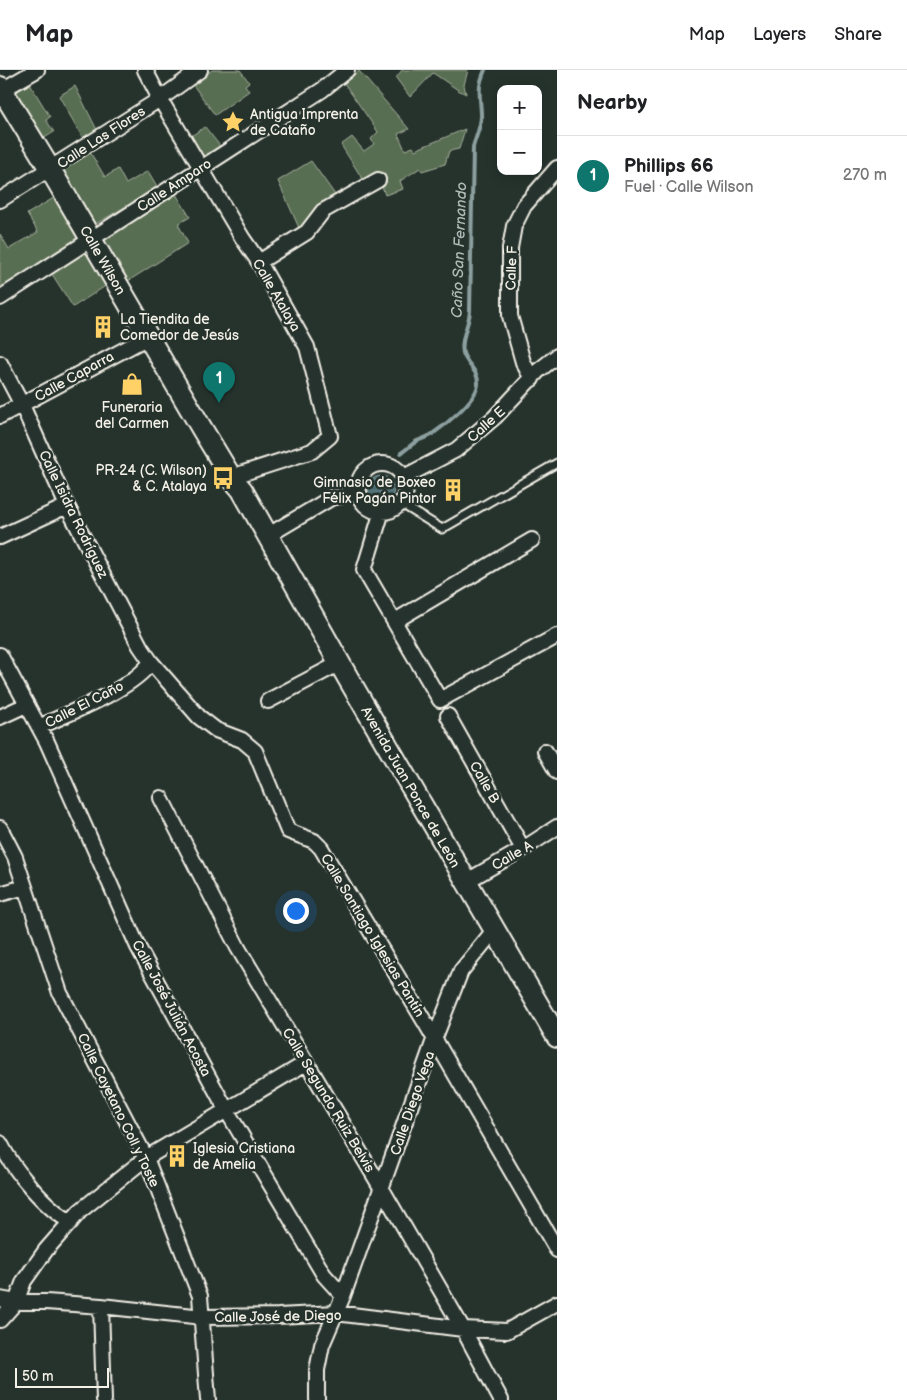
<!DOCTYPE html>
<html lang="en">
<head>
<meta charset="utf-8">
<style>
  body { margin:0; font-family:"Balsamiq Sans",sans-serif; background:#f2f2f2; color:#202124 }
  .controls { position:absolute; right:15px; top:15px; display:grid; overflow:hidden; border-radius:10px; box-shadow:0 2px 12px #0003 }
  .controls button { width:45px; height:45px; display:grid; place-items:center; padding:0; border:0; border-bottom:1px solid #e0e0e0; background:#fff; color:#202124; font:25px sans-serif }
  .scale { position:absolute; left:15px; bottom:12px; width:94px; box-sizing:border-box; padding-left:5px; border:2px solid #f4f1e8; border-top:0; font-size:14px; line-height:18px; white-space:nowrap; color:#f4f1e8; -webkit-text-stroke:4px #26332d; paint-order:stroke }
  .you { position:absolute; left:295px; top:840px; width:18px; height:18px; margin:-12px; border:4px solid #fff; border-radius:50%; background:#1a73e8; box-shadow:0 0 0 8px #1a73e833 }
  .badge { display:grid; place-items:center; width:32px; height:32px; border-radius:50%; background:#0f766e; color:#fff; font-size:16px; font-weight:700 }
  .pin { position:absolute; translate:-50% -41px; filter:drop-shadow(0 1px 2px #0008) }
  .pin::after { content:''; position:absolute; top:26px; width:18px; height:15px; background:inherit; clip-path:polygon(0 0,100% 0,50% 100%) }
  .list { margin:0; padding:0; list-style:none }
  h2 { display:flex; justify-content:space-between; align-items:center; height:65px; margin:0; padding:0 20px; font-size:21px }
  h2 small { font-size:16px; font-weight:400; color:#757577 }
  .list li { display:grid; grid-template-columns:32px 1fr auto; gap:15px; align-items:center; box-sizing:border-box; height:80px; padding:0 20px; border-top:1px solid #e0e0e0 }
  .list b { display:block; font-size:19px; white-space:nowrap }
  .list p { margin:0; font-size:16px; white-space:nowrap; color:#757577 }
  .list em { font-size:16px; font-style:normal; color:#757577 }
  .map { position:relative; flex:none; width:557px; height:1330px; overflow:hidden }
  header { display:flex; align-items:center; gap:30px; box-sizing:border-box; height:70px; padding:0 25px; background:#fff; border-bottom:1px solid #e0e0e0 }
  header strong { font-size:24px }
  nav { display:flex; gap:28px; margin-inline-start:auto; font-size:18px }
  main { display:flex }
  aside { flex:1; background:#fff }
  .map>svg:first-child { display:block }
  .grass { fill:#596e52; stroke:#a6b09d }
  .water { fill:url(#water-rules); stroke:#8da0a0 }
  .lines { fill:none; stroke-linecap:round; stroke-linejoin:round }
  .stream { stroke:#8da0a0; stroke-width:4 }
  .service-casing { stroke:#f4f1e8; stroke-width:11 }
  .minor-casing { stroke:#f4f1e8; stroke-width:18 }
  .secondary-casing { stroke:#f4f1e8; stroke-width:24 }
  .service { stroke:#26332d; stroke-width:7 }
  .minor { stroke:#26332d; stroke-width:14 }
  .secondary { stroke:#26332d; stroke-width:20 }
  .labels { text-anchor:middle; stroke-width:5; stroke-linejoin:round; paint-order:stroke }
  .poi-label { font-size:14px; fill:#f4f1e8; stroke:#26332d; text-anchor:start }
  .street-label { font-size:14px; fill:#f4f1e8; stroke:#26332d }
  .water-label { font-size:15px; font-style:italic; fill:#b0bbb8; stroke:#26332d }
</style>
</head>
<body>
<header>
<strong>Map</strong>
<nav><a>Map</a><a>Layers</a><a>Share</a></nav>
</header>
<main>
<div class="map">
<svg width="557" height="1330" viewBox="0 0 557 1330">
  <defs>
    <pattern id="water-rules" width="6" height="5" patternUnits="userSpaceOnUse" patternTransform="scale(1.25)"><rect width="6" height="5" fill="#496a70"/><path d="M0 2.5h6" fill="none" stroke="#648084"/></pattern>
  </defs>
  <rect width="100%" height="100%" fill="#26332d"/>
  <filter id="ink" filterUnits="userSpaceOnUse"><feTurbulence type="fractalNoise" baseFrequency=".02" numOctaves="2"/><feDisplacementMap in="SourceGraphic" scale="10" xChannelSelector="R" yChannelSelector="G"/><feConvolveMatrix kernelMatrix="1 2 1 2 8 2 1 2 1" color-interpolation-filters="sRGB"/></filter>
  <g filter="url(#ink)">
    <path class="grass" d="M212,0H240L249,12L245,15L249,21L215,45L193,15Z
      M402,0H468L464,15L466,24L458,20L433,3L410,27L396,8Z
      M359,1L409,59L398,64L405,80L413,77L415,80L465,59L459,79L449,81L445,94L422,101L420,98L400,111L403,119L385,125L379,107L365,113L341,75L352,67L364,81L374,74L371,69L378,62L344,13Z
      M30,14L50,47L46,50L54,62L38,72L12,24Z
      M75,16L98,62L85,72L59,26Z
      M205,57L220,76L204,88L191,66Z
      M90,82L105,107L118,99L126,114L148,101L158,118L92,156L59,100Z
      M311,91L338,129L300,160L278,111Z
      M176,124L190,147L178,154L188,173L125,213L99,170Z
      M57,126L81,166L3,218L0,212V164L9,179L38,162L27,144Z
      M85,178L107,215L73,237L50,201Z"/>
    <path class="water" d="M368 419a13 13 0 1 1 26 0a13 13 0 1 1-26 0Z"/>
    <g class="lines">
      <path class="stream" d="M401,383C407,379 412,374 417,371C422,369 427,367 431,365C444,356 477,330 478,314C479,301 466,294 463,283C460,269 469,255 470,241L473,77C476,66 482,55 481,43C480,24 477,18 485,0"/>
      <defs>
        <path id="service" d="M400,433L442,459L557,393"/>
        <path id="minor" d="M145,0L160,29L243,169L259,192L307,277L330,366L312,381L231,407
          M2,20L37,0
          M0,130L160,29L200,0
          M259,192L307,162L323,141L378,110
          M0,228L322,20L347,0
          M0,293L22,335L67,436L140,576L151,592L199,647L216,660L242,670L255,681L288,761L314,771L321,778L426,954L557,1180
          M532,309L523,292L510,246V178L514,156L524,136L557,98
          M0,346L148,267
          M358 418a24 24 0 1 1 48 0a24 24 0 1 1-48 0Z
          M404,407L456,380L495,347L538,301L557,286
          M382,441L364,500L440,630L557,566
          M267,466L331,428L359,422
          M0,467L67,436
          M395,551L532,470
          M0,585L47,672L138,877L227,1041L324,1205L343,1226
          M268,631L340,593
          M448,646L523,779
          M0,647L26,635
          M39,657C70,642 132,620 151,592
          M545,681L557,702
          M161,728L238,878L382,1119L463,1259L501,1330
          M0,758L15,787L60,923L146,1088L200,1226L208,1330
          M467,811L523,779L557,757
          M0,824L25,817
          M0,1073C13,1099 45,1138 71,1152
          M0,1229L16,1232H46L101,1236L203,1247L278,1246L336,1243L463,1259L507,1261L557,1233
          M101,1236L104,1330
          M0,1250L16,1232L24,1211L46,1180L80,1141L146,1088L306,993
          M317,1330V1300L322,1275L343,1226L434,970L461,901L495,859"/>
        <path id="secondary" d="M0,17L50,99L202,359L231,407L242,420L348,608L557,967"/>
      </defs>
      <use href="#service" class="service-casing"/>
      <use href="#minor" class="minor-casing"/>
      <use href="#secondary" class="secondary-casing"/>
      <use href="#service" class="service"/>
      <use href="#minor" class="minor"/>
      <use href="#secondary" class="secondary"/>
    </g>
  </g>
  <defs>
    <symbol id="sight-bare" viewBox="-9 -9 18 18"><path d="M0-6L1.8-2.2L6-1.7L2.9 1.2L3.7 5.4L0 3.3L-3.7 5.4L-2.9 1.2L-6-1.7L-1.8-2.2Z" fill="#ffd166" stroke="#26332d" stroke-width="2.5" paint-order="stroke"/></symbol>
    <symbol id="building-bare" viewBox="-9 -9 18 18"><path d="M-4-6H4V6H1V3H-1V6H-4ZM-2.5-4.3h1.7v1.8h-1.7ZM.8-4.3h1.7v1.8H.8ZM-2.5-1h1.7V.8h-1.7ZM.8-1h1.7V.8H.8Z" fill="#ffd166" stroke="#26332d" stroke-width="2.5" paint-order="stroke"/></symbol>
    <symbol id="shop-bare" viewBox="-9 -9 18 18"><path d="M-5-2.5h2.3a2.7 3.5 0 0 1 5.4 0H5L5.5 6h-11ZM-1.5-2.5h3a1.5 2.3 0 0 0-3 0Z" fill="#ffd166" stroke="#26332d" stroke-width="2.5" paint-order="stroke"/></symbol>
    <symbol id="bus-bare" viewBox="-9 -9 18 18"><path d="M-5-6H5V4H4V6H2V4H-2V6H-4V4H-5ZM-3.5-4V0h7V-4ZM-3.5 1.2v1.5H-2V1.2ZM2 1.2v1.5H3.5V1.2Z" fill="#ffd166" stroke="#26332d" stroke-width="2.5" paint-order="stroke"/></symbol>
  </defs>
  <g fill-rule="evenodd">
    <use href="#sight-bare" x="217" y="36" width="32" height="32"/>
    <use href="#building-bare" x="87" y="241" width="32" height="32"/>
    <use href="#shop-bare" x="116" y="298" width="32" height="32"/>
    <use href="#bus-bare" x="207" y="392" width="32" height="32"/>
    <use href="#building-bare" x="437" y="404" width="32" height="32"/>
    <use href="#building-bare" x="161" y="1070" width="32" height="32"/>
  </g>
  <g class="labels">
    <g class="poi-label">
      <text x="250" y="49">Antigua Imprenta<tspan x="250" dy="16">de Cataño</tspan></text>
      <text x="120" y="254">La Tiendita de<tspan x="120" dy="16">Comedor de Jesús</tspan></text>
      <text x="132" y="342" text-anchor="middle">Funeraria<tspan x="132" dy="16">del Carmen</tspan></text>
      <text x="207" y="405" text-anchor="end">PR-24 (C. Wilson)<tspan x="207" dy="16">&amp; C. Atalaya</tspan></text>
      <text x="436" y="417" text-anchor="end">Gimnasio de Boxeo<tspan x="436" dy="16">Félix Pagán Pintor</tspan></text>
      <text x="193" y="1083">Iglesia Cristiana<tspan x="193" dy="16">de Amelia</tspan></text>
    </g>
    <g class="street-label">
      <text transform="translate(101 67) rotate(-33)" y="5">Calle Las Flores</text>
      <text transform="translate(174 115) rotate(-33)" y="5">Calle Amparo</text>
      <text transform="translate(103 190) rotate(60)" y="5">Calle Wilson</text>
      <text transform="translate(511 198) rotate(-88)" y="5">Calle F</text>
      <text transform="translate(277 225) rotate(60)" y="5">Calle Atalaya</text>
      <text transform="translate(74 306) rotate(-29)" y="5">Calle Caparra</text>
      <text transform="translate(486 354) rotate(-42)" y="5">Calle E</text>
      <text transform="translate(74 444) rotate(64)" y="5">Calle Isidra Rodríguez</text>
      <text transform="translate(84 634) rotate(-27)" y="5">Calle El Caño</text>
      <text transform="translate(485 712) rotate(60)" y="5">Calle B</text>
      <text transform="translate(411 717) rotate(60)" y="5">Avenida Juan Ponce de León</text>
      <text transform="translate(512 785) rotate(-30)" y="5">Calle A</text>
      <text transform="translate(373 865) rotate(59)" y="5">Calle Santiago Iglesias Pantín</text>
      <text transform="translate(172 938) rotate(62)" y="5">Calle José Julián Acosta</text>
      <text transform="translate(329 1030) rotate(59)" y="5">Calle Segundo Ruiz Belvis</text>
      <text transform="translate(412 1033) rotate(-71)" y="5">Calle Diego Vega</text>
      <text transform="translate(119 1040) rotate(64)" y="5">Calle Cayetano Coll y Toste</text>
      <text transform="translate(278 1246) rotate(-1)" y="5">Calle José de Diego</text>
    </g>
    <g class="water-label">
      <text transform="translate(459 180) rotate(-88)" y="5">Caño San Fernando</text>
    </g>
  </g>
</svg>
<div class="controls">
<button>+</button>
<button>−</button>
</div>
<div class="scale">50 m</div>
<div class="you"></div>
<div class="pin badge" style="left:219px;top:333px">1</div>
</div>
<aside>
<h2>Nearby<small></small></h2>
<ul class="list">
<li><span class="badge">1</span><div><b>Phillips 66</b><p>Fuel · Calle Wilson</p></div><em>270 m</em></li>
</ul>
</aside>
</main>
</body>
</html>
